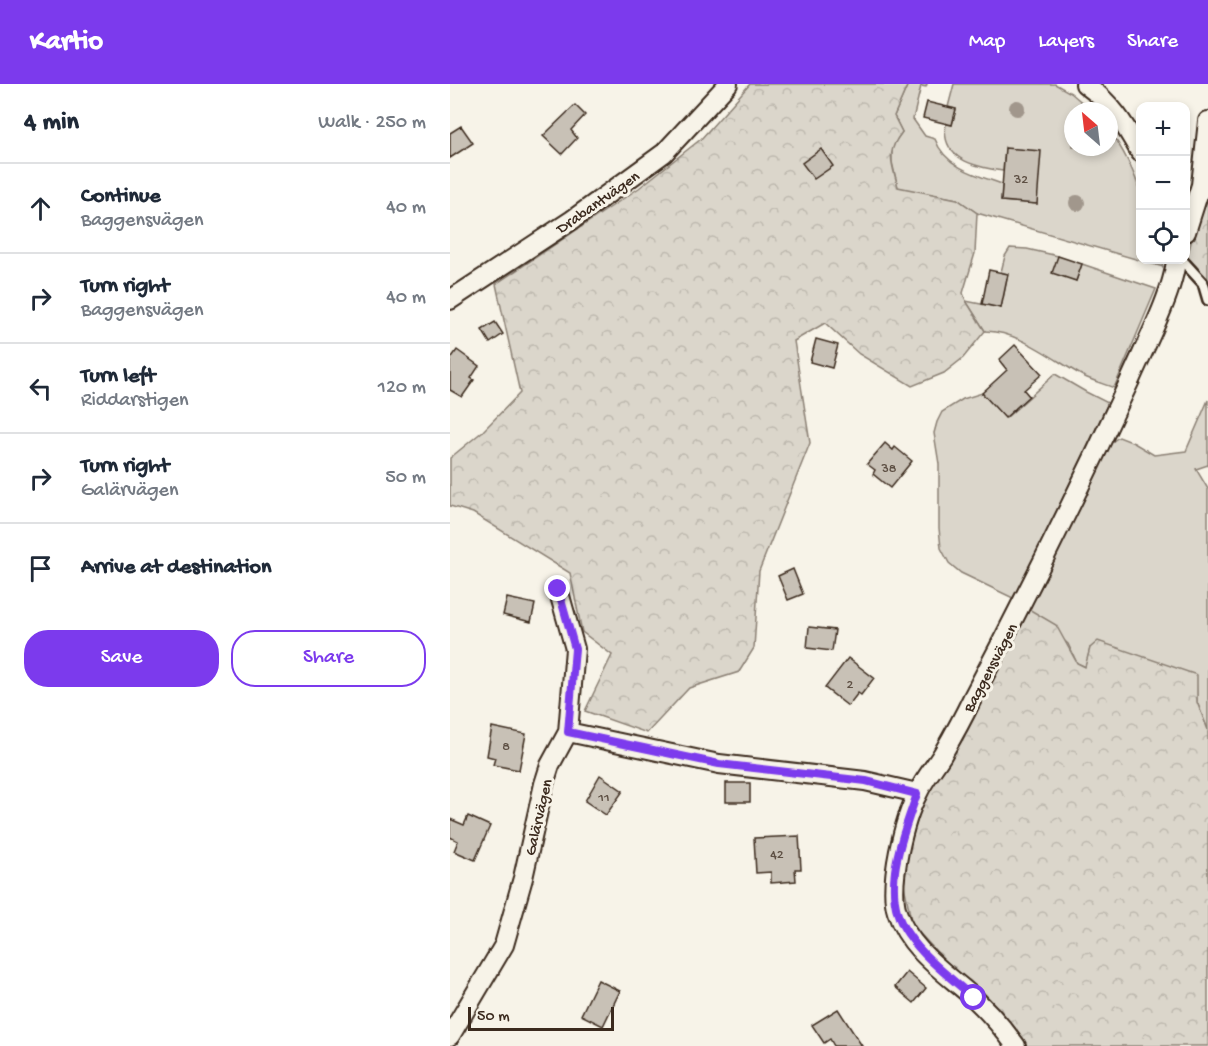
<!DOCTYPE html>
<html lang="en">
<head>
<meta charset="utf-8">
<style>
  body { margin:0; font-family:"Gochi Hand",sans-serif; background:#f6f6f7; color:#1f2937 }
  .controls { position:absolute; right:18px; top:18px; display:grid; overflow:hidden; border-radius:12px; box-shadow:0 3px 9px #0003 }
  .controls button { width:54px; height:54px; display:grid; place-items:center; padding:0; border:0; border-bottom:2px solid #e0e1e3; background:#fff; color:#1f2937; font:30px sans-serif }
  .compass { position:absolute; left:614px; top:18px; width:54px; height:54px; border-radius:50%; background:#fff; box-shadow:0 3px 9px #0003; rotate:332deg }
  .scale { position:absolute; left:18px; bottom:15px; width:146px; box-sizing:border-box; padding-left:6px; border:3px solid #3b2a1e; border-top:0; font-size:16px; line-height:21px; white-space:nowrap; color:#3b2a1e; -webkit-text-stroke:4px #f7f3e8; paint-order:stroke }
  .stop { position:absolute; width:18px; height:18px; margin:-14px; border:4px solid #7c3aed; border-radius:50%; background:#fff }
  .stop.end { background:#7c3aed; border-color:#fff; box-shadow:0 2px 6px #0008 }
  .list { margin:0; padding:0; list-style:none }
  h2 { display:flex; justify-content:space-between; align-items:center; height:78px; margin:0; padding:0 24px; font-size:26px }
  h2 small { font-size:20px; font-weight:400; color:#747a83 }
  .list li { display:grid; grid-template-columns:39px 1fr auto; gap:18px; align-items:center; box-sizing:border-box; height:90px; padding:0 24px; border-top:2px solid #e0e1e3 }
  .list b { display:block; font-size:22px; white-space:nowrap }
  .list p { margin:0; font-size:20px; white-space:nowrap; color:#747a83 }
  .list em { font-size:20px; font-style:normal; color:#747a83 }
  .actions { display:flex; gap:12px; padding:18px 24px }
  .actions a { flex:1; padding:14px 0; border:2px solid #7c3aed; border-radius:24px; text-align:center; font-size:21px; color:#7c3aed }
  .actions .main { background:#7c3aed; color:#fff }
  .icon { flex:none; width:33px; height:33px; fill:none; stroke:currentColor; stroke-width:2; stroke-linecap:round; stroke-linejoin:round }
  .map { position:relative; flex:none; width:758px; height:962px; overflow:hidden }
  header { display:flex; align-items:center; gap:36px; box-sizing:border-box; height:84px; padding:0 30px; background:#7c3aed; color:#fff }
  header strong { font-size:28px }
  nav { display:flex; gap:33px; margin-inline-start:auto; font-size:21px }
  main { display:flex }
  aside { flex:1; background:#fff }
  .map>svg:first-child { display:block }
  .grass { fill:#dbd6cb; stroke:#8b8074; stroke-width:1.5 }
  .forest { fill:url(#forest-crowns); stroke:#8b8074; stroke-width:1.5 }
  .building { fill:#c8c1b6; stroke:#3b2a1e; stroke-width:1.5 }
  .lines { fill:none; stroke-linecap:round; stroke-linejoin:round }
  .lane-casing { stroke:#3b2a1e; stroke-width:14 }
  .street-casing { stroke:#3b2a1e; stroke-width:22 }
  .lane { stroke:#f7f3e8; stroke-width:9 }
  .street { stroke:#f7f3e8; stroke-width:18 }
  .tree { fill:#a1978c }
  .route { stroke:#7c3aed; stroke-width:8 }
  .labels { text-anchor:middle; stroke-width:6; stroke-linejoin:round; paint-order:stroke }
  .number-label { font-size:14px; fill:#5e5044 }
  .street-label { font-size:16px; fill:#3b2a1e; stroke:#f7f3e8 }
</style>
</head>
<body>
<header>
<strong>Kartio</strong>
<nav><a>Map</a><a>Layers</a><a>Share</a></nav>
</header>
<main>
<aside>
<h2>4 min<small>Walk · 250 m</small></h2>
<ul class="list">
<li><svg class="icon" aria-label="ahead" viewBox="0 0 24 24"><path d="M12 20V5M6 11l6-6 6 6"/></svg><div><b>Continue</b><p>Baggensvägen</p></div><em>40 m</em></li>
<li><svg class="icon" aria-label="right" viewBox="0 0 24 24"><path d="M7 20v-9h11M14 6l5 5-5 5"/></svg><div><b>Turn right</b><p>Baggensvägen</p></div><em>40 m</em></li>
<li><svg class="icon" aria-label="left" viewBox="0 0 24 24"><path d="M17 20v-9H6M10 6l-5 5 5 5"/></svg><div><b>Turn left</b><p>Riddarstigen</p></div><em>120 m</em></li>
<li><svg class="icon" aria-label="right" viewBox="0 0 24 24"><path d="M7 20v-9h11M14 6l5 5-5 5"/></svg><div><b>Turn right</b><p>Galärvägen</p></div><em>50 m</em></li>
<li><svg class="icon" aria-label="arrive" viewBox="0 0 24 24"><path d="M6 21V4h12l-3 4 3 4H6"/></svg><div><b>Arrive at destination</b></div></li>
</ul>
<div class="actions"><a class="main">Save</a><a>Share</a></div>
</aside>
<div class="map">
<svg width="758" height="962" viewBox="0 0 758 962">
  <defs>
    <pattern id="forest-crowns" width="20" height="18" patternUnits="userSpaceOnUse" patternTransform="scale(1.5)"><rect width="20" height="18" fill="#dbd6cb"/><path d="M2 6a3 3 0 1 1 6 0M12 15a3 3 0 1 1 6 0" fill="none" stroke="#bdb8ae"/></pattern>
  </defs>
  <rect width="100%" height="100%" fill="#f7f3e8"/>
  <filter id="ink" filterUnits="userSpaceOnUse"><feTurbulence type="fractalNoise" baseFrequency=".0167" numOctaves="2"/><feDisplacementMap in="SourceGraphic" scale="12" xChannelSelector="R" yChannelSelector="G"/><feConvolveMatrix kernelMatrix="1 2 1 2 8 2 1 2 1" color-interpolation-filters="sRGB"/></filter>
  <g filter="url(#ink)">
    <path class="grass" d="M458,0H477L476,3L471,2L463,35L475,52L485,55C495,83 526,91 552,100L551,117L587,120L555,64L553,87C525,83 490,75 496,40L502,41L506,25L498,23L504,0H605L621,9L642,27H623V63H659V47C671,61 687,92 690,110C694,128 690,156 690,176H711L713,183L527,129L507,115L448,104L442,78V62L452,48L444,32Z
      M560,164L577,165L608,172L626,197L632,180L706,205L664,304C654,300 643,297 633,292C604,276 569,247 535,247L516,217L551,224L558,190L551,188L555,172Z
      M605,290L636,308L658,319L565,515L511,489L499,479L491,464L489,444V380L484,349L487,338L492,328L513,315L532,309L556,334Z
      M758,316V381L746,385L758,405V646L747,618L746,591L640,564L636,583L627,579L618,560L577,524L631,413L638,410L643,392L656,362L669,353L684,359L704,371L736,367Z"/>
    <path class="forest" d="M300,0H458L444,32L452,48C435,70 442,79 448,103L507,115L527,129L525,169L513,209L516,217L535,247L513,274L494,289L462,302L409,270L375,239L344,257L360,359L309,487L304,564L289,588L239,604L197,649L135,627L162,571L132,548L120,489L23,429L0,422V374L33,347L70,309L46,200L189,104L251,55Z
      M758,92V195L737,174Z
      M577,524L606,541L627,579L635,583L640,564L648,557L747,591V618L758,646V962H574L562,945L486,867L462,841L454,801L459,764L475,710Z"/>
    <path class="building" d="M477,18L506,25L502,41L473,34Z
      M125,21L135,31L121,46L127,54L112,70L93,52Z
      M11,42L23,59L0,74V49Z
      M555,64L591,67L587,120L551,117Z
      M371,65L383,82L364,95L352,79Z
      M608,172L632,180L626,197L602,189Z
      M539,186L558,190L551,224L532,220Z
      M45,238L53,250L40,259L32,246Z
      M366,255L388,261L382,284L360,278Z
      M565,261L592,290L574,306L579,312L555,334L532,309L557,286L549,276Z
      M7,266L29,282L21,294L24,296L12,313L0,306V276Z
      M435,359L443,366L445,363L462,377L440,404L423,390L425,386L417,380Z
      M343,485L353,510L338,516L328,492Z
      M57,514L85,520L81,538L53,531Z
      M359,543L385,546L382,567L357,564Z
      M398,574L424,594L411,611L408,609L398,622L375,604Z
      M42,643L76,650L69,686L43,681L45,674L37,672Z
      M150,691L173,707L156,731L135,717Z
      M276,699H300V718H276Z
      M18,732L40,742L25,776L4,767L8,757L0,753V735L14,741Z
      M349,752L351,785H345L346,797L321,799V788L306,789L304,754Z
      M457,888L476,904L464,919L445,903Z
      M148,896L170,907L153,942L131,931Z
      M388,925L412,962H384L380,955L374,959L362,941Z"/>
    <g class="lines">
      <defs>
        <path id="lane" d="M732,176L753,199L758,216"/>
        <path id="street" d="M635,0C661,19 674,39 690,68
          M736,148L751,101L758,37
          M0,216L122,136L214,69L278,0
          M118,648L269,680L415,697L467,709
          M0,952L54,861L73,794L94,700L100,681L118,648L125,565L108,505
          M566,962C553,944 540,929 524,914C496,889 459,866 447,828C438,800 454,735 468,709C474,695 484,684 492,671C503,652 513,634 522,615C578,509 631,402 681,294C695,262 723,209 726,176"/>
      </defs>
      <use href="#lane" class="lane-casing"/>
      <use href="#street" class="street-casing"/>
      <use href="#lane" class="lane"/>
      <use href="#street" class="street"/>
    </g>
    <g class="tree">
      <circle cx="567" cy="24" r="8"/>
      <circle cx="627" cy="119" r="8"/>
    </g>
  </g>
  <g class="lines" filter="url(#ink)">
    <path class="route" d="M108,505L125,565L118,648L269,680L416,697L467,710C453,751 428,810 458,850C475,875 501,894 524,914"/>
  </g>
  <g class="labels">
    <g class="number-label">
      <text x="571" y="99">32</text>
      <text x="439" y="388">38</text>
      <text x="400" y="604">2</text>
      <text x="56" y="666">8</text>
      <text x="154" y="717">11</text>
      <text x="327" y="774">42</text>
    </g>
    <g class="street-label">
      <text transform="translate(147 117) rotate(-35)" y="6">Drabantvägen</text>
      <text transform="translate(539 583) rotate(-62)" y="6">Baggensvägen</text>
      <text transform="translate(87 733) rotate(-77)" y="6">Galärvägen</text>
    </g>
  </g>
</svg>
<div class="controls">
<button>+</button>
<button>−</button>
<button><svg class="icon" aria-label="locate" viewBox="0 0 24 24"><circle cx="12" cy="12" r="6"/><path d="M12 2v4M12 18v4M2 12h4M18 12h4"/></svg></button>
</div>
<svg class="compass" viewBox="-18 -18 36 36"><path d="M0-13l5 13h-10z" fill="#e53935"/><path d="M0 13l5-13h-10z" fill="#747a83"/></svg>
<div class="scale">50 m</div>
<div class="stop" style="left:524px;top:914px"></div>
<div class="stop end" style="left:108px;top:505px"></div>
</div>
</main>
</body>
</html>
